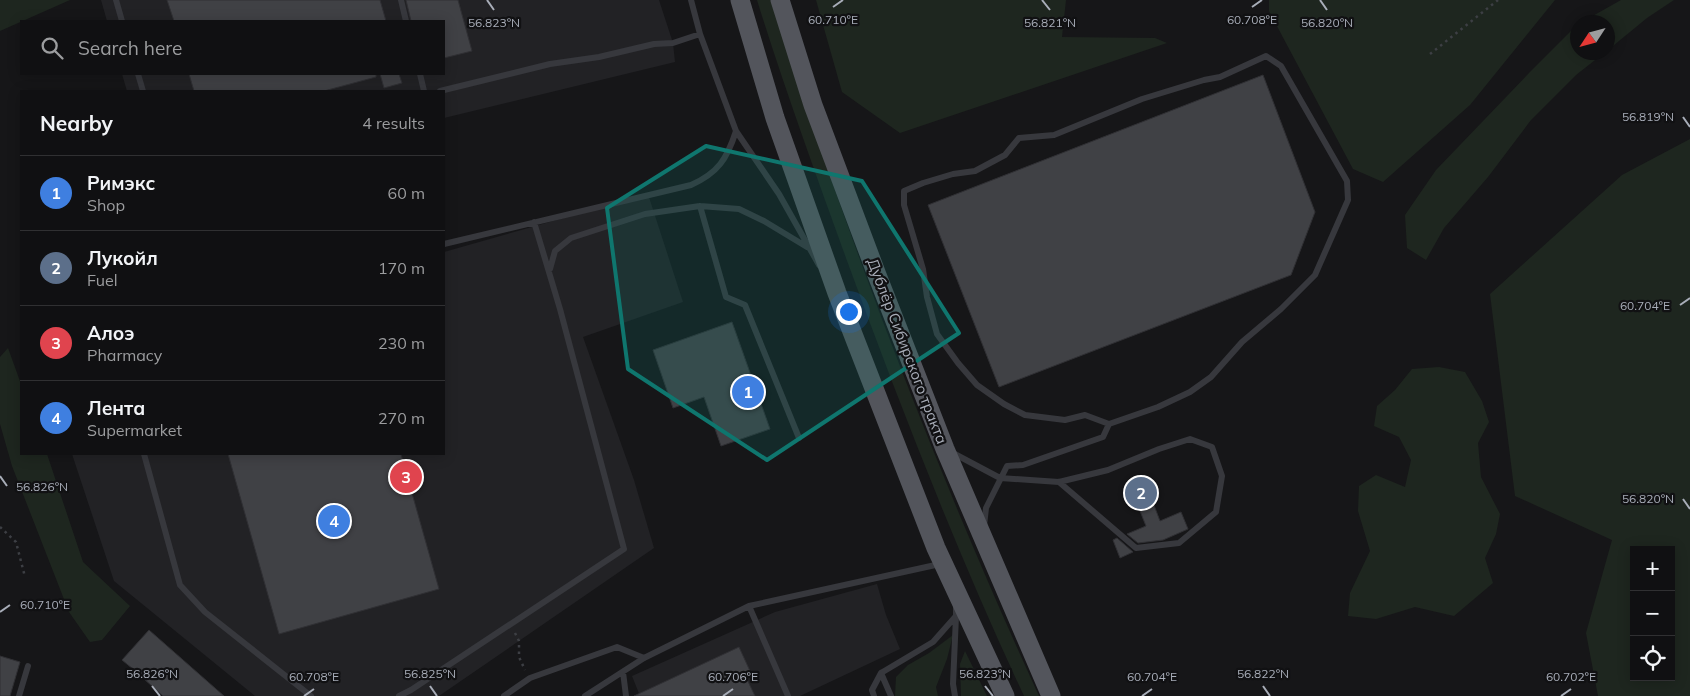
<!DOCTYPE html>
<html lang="en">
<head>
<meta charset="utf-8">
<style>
  body { margin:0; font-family:Mulish,sans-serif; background:#19191b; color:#f1f3f6 }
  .controls { position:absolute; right:15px; bottom:15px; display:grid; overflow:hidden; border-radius:0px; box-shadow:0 2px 12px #0003 }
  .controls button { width:45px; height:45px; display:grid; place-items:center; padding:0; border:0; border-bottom:1px solid #303032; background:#101012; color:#f1f3f6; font:25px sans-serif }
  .compass { position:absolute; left:1570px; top:15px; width:45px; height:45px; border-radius:50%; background:#101012; box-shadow:0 2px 12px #0003; rotate:234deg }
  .you { position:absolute; left:848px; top:311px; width:18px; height:18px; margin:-12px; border:4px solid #fff; border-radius:50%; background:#1a73e8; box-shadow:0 0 0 8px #1a73e833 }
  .badge { display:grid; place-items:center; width:32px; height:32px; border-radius:50%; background:#b45309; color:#fff; font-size:16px; font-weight:700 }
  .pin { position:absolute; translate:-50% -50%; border:2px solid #fff; box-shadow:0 1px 5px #0006 }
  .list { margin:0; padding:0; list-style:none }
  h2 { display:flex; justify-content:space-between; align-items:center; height:65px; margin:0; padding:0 20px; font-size:21px }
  h2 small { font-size:16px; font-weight:400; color:#9c9d9f }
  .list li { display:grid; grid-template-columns:32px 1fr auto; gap:15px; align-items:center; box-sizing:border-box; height:75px; padding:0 20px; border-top:1px solid #303032 }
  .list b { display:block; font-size:19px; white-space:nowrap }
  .list p { margin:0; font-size:16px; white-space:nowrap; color:#9c9d9f }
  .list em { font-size:16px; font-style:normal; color:#9c9d9f }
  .icon { flex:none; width:28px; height:28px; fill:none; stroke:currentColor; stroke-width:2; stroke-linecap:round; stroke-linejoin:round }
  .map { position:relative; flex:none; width:1690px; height:696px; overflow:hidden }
  .search { position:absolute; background:#101012; box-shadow:0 2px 12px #0003; left:20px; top:20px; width:425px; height:55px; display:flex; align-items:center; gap:12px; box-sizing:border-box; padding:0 18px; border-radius:0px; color:#9c9d9f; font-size:19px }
  .panel { position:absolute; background:#101012; box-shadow:0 2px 12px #0003; left:20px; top:90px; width:425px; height:365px; border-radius:0px }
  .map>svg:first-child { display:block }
  .built { fill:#222225 }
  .green { fill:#1e261f; fill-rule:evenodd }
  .building { fill:#404145; stroke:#303034 }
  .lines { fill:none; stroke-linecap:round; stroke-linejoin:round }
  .path { stroke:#3d3f44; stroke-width:2.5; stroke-dasharray:2.5 4; stroke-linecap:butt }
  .lane { stroke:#37383d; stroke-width:6 }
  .primary { stroke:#53555c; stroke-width:19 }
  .marked { fill:#0f766e; fill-opacity:0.2; stroke:#0f766e; stroke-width:4; stroke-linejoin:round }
  .ticks { fill:none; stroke:#a8adb8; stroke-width:2 }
  .labels { text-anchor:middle; stroke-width:4.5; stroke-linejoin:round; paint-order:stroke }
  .street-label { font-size:15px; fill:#a8adb8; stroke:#111113 }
  .ticks-label { font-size:12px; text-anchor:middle; fill:#a8adb8; stroke:#111113; stroke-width:4.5; stroke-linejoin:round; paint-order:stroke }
</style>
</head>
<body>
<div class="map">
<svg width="1690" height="696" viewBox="0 0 1690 696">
  <rect width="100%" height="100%" fill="#161618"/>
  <path class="built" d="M101,0H659L673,43L675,62L444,118V91H127L122,74H444V21H107Z
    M648,194L683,302L583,337L634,480L654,548L439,696H255L114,581L72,454H444V252Z
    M877,584L886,615L900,649L800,696H640L632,676L775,612Z"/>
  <path class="green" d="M0,0H70L0,31Z
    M757,0H771C847,237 935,470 1039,696H1024C957,553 900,406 846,258C815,172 784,87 757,0Z
    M816,0H1066L1062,37L1155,38L1167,43L900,133L842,92Z
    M1269,0H1555L1470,105L1383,182L1353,169L1269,11Z
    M1621,0H1674L1647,18L1608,50V22H1582Z
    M1577,25L1578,52L1604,53L1576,75L1531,120L1488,177L1444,228L1426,260L1407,248L1405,215L1436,170L1529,73Z
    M1690,139V696H1598L1586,633L1612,540L1515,496L1490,294L1622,175ZM1634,550H1671V677H1634Z
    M8,348L21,384V454H47L83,562L130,606L102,640L90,642L69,612L12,466L0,424V357Z
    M1439,367L1465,372L1482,401L1489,422L1478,443L1481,477L1500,514L1496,534L1485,558L1493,583L1454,616L1415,607L1376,619L1348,616L1350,593L1370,551L1358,511L1359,486L1376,475L1405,487L1411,460L1399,437L1374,426L1377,406L1395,390L1412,369Z
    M953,635L947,659L936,687L938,696H895L896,677L908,665L929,653Z
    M965,651L987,696H961L960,664Z"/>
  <path class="building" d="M167,0H380L386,21H174Z
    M406,0H458L472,51L444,58V21H411Z
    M189,74H376V77L324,91H194Z
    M380,74H399L402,83L384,88Z
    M1263,75L1315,212L1291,275L999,387L928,205Z
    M732,322L770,429L721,446L704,397L673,408L653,350Z
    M228,454H401L439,589L279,634Z
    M1150,477L1158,497L1152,500L1160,521L1181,512L1188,529L1163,540L1138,543L1127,534L1146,526L1138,506L1132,508L1124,488Z
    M1117,538L1133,552L1120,558L1113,540Z
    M149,630L224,696H163L133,669L122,660Z
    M739,647L750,671L744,673L755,696H634Z
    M0,656L20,662L10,696H0Z"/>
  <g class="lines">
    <path class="path" d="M1430,54L1498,0
      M0,527L16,542L25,577
      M515,633L519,641V657L525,670"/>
    <path class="lane" d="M116,0L122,21
      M401,0L406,21
      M691,0L700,34L736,131L779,194L819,265
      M138,74L143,91
      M420,74L424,91
      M440,91L550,64L599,57L654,44L673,43L700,34
      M700,206L726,297L745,305L799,438
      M444,244L691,185C718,173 727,159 736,131
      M550,269L555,251L571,238L645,214L700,206L739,209L764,221L807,247
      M951,452L1000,478L1059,482L1108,470L1159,449L1190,439L1212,447L1222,476L1216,512L1179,543L1136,548L1059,482
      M144,454L180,585L205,612L311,696
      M984,526L986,508L1007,466L1023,465L1103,437L1109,424L1158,407L1190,392L1211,377L1242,342L1281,309L1315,275L1348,200L1347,181L1281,66L1266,56L1220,77L1204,80L1142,99L1054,135L1019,138L1005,155L975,171L953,174L923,183L904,191V205L923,269L927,297L937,334L958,363L977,385L1004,404L1025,415L1065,420L1085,415L1109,424
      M749,606L788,696
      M623,672L626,696
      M19,696L28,666
      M399,696L411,690L624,549L560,309L534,222
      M504,696L530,678L617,647L644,658
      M585,696L644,658L749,606L940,564
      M874,696L872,690L881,673
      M891,696L881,673L933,642L956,616V607
      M955,696L953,684L956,616"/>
    <path class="primary" d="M740,0L775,118L837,293L936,548L1005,696
      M780,0L813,105L877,275L945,449L1051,696"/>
  </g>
  <path class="marked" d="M706,146L862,181L959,333L767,460L628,369L607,208Z"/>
  <path class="ticks" d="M487,0L494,10M1042,0L1050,10M1320,0L1327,10M833,7L843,0M1252,7L1262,0M1683,117L1690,127M1680,305L1690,298M0,476L7,486M1683,499L1690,509M0,612L10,605M152,686L160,696M430,686L437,696M985,686L993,696M1263,686L1270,696M304,696L314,689M723,696L733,689M1142,696L1152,689M1561,696L1571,689"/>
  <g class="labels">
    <g class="street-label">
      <text transform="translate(907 351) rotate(69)" y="5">Дублёр Сибирского тракта</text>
    </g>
  </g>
  <g class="ticks-label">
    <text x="833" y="24">60.710°E</text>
    <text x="1252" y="24">60.708°E</text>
    <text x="494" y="27">56.823°N</text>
    <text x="1050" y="27">56.821°N</text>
    <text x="1327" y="27">56.820°N</text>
    <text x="1648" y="121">56.819°N</text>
    <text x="1645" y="310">60.704°E</text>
    <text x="42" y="491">56.826°N</text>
    <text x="1648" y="503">56.820°N</text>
    <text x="45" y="609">60.710°E</text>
    <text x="152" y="678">56.826°N</text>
    <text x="430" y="678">56.825°N</text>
    <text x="985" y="678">56.823°N</text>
    <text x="1263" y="678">56.822°N</text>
    <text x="314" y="681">60.708°E</text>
    <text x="733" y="681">60.706°E</text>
    <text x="1152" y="681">60.704°E</text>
    <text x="1571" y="681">60.702°E</text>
  </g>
</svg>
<div class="controls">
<button>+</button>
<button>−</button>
<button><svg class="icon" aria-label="locate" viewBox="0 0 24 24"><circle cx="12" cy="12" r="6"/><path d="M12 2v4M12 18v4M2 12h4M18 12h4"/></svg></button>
</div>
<svg class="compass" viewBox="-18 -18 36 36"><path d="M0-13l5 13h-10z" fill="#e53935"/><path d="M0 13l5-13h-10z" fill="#9c9d9f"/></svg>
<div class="you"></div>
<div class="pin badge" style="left:748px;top:392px;background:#3f7fe0">1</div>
<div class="pin badge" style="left:1141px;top:493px;background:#5c6f8a">2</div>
<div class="pin badge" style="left:406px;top:477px;background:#e0444e">3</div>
<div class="pin badge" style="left:334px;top:521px;background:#3f7fe0">4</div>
<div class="search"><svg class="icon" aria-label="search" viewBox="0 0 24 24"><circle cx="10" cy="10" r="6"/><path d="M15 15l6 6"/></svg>Search here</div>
<section class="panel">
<h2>Nearby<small>4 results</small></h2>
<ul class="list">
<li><span class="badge" style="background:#3f7fe0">1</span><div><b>Римэкс</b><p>Shop</p></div><em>60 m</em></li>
<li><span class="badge" style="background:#5c6f8a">2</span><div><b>Лукойл</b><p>Fuel</p></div><em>170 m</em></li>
<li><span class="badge" style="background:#e0444e">3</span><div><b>Алоэ</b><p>Pharmacy</p></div><em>230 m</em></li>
<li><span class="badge" style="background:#3f7fe0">4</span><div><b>Лента</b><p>Supermarket</p></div><em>270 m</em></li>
</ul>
</section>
</div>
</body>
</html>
